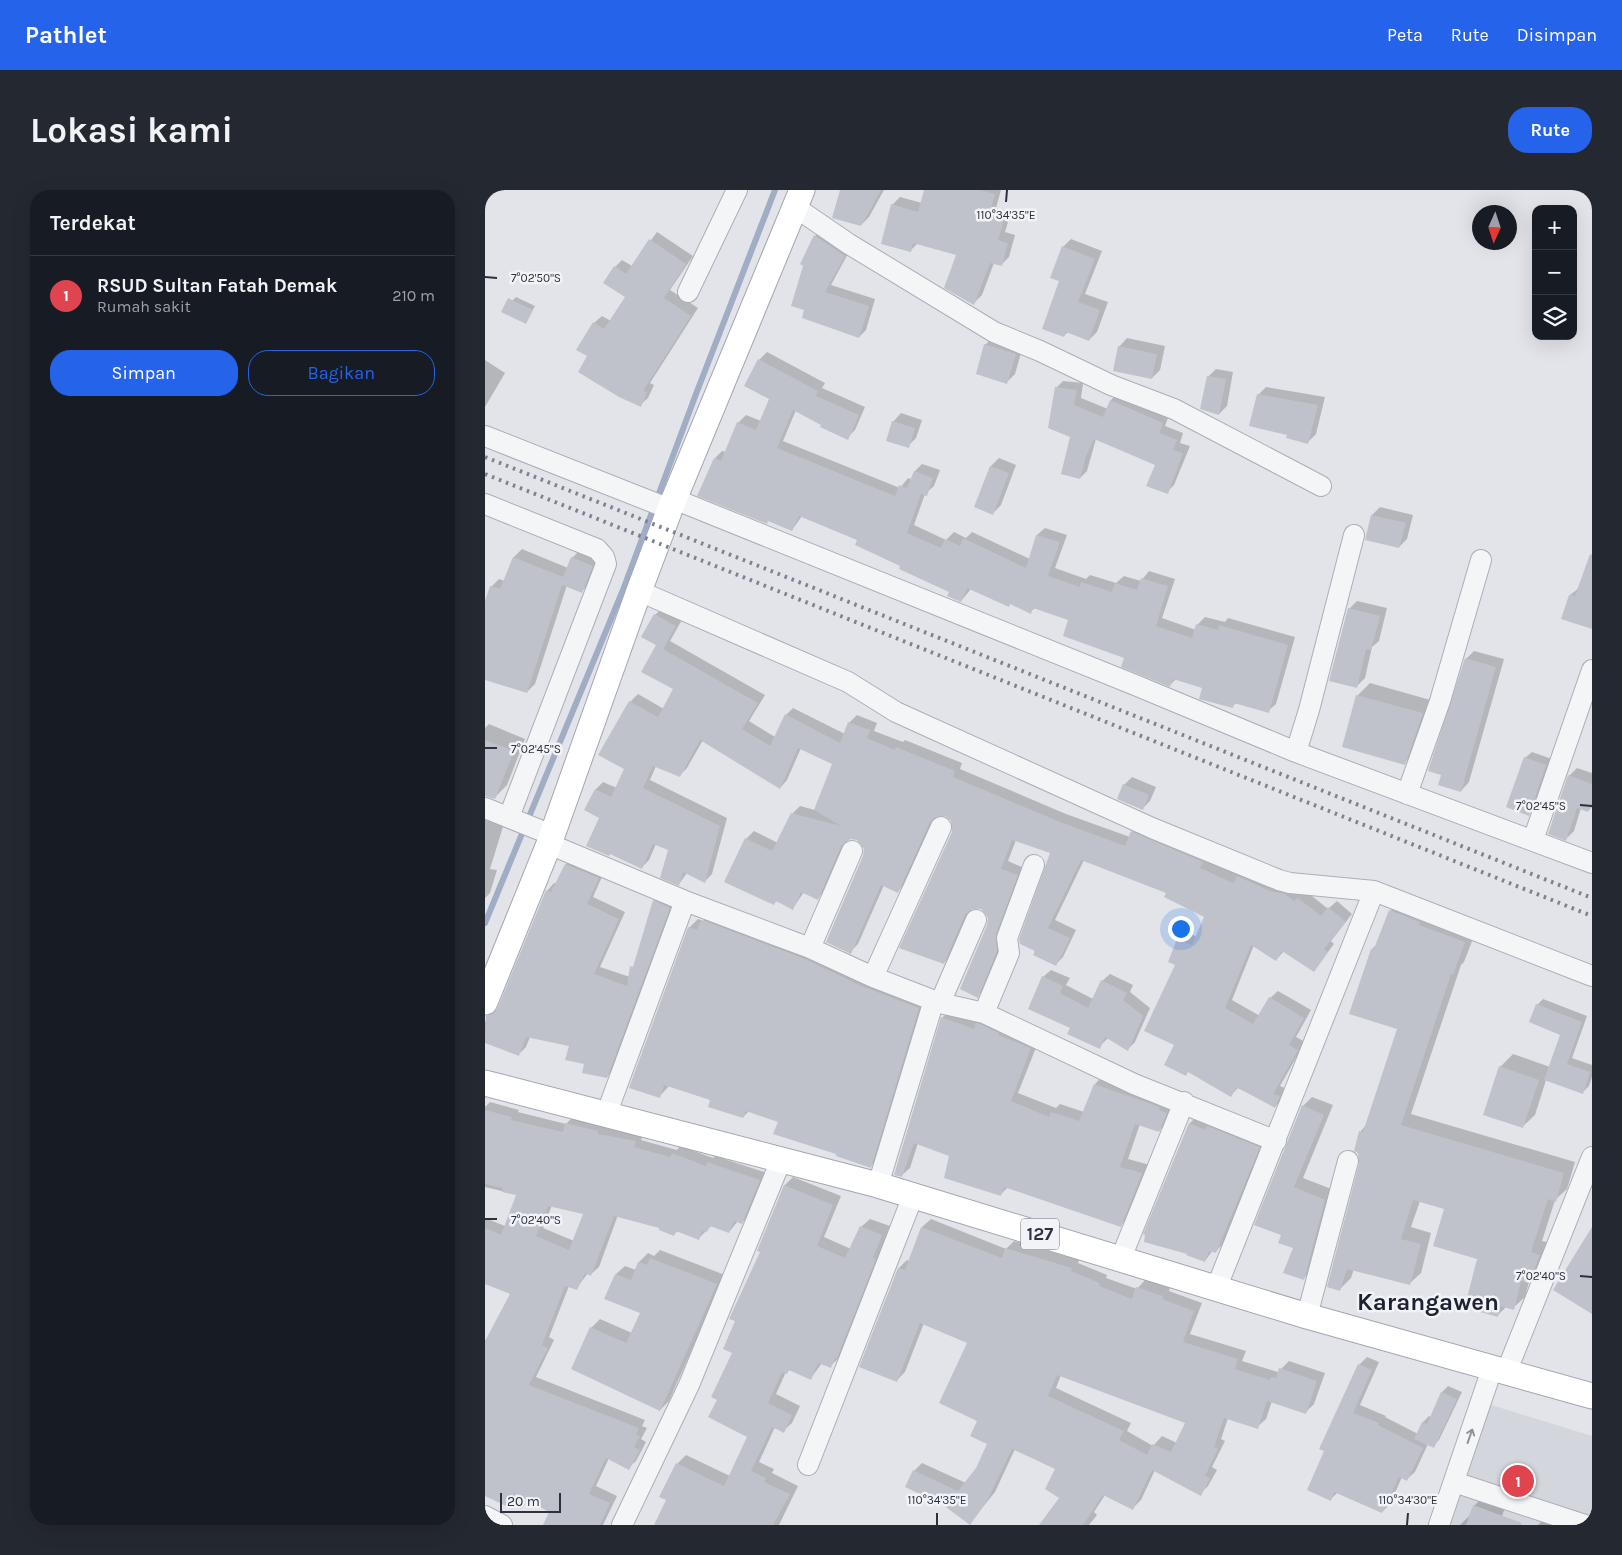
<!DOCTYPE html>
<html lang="id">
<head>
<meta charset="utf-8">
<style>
  body { margin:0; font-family:Karla,sans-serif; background:#242831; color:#f1f3f6 }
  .controls { position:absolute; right:15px; top:15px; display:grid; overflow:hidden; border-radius:10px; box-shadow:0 5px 20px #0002 }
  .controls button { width:45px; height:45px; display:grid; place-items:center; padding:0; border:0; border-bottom:1px solid #363941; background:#171b24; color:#f1f3f6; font:25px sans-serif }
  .compass { position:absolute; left:987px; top:15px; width:45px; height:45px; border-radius:50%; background:#171b24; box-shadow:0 5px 20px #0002; rotate:183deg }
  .scale { position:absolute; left:15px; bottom:12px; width:61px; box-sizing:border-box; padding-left:5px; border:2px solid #2c303f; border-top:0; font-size:14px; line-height:18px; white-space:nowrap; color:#2c303f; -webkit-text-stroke:4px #f1f3f6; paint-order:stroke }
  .you { position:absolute; left:695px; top:738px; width:18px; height:18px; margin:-12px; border:4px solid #fff; border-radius:50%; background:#1a73e8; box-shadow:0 0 0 8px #1a73e833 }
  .badge { display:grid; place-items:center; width:32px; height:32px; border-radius:50%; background:#2563eb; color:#fff; font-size:16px; font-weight:700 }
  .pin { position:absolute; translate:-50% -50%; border:2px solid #fff; box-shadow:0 1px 5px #0006 }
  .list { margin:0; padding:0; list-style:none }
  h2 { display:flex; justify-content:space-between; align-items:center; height:65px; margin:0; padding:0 20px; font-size:21px }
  h2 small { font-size:16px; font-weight:400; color:#9ea1a6 }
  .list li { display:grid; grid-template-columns:32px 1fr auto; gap:15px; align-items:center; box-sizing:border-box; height:80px; padding:0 20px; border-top:1px solid #363941 }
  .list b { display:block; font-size:19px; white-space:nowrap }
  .list p { margin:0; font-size:16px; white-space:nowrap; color:#9ea1a6 }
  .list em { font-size:16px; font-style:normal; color:#9ea1a6 }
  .actions { display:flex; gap:10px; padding:15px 20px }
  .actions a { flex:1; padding:11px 0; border:1px solid #2563eb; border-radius:20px; text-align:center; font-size:18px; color:#2563eb }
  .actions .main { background:#2563eb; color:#fff }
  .icon { flex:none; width:28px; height:28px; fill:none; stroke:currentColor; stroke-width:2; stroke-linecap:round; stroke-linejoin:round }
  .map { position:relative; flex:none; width:1107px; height:1335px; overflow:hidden; border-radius:20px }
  header { display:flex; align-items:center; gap:30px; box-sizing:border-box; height:70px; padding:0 25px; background:#2563eb; color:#fff }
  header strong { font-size:24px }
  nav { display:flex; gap:28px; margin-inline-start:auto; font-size:18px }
  .intro { display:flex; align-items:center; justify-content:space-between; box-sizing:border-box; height:120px; padding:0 30px }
  h1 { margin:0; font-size:35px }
  .button { padding:12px 22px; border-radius:20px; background:#2563eb; color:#fff; font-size:18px; font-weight:700 }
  main { display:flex; gap:30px; padding:0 30px }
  aside { flex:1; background:#171b24; border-radius:20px; box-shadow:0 5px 20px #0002 }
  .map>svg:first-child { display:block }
  .built { fill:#d4d6dd }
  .shadow { fill:#0003; fill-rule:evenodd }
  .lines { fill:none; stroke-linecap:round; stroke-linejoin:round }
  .stream { stroke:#a1adc5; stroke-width:6 }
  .building { fill:#c0c2cb; fill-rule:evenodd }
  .minor-casing { stroke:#abaeb6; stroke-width:22 }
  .major-casing { stroke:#a2a6b3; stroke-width:27 }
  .minor { stroke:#f4f5f7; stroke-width:20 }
  .major { stroke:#fff; stroke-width:25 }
  .rail { stroke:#7d8191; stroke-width:4; stroke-dasharray:2.5 5; stroke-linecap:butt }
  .oneway { stroke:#90929b }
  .ticks { fill:none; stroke:#2c303f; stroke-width:2 }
  .labels { text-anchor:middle; stroke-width:5; stroke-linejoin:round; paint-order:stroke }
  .shield { fill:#f1f3f6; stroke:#676a76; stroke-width:1 }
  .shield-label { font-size:18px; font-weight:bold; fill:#2c303f }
  .district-label { font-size:24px; font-weight:bold; fill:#1e2130; stroke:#f1f3f6 }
  .ticks-label { font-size:12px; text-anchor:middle; fill:#2c303f; stroke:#f1f3f6; stroke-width:5; stroke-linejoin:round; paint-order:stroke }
</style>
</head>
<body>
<header>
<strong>Pathlet</strong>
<nav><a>Peta</a><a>Rute</a><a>Disimpan</a></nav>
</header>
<div class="intro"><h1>Lokasi kami</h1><a class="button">Rute</a></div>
<main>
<aside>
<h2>Terdekat<small></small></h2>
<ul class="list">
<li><span class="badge" style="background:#e0444e">1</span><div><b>RSUD Sultan Fatah Demak</b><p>Rumah sakit</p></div><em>210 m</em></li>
</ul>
<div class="actions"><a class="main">Simpan</a><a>Bagikan</a></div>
</aside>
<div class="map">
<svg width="1107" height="1335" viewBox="0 0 1107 1335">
  <rect width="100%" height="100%" fill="#e2e4e9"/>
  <path class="built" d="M987,1209L1107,1246V1335H943Z"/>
  <path class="shadow" d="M356,0H399L384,27L376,35Z
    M441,0H516L511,18L526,22L520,42L530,45L524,67L516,75L509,73L497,105L489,113L473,64L433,53L425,61L407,15L415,7L437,13Z
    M337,39L366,58L346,95L390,109L381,140L374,147L318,127L330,46Z
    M172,42L208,66L185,100L213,118L165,193L169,195L163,208L155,215L103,166L109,133L117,126L126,131L142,107L130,77L137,70L147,76Z
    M586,49L617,61L600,104L623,112L612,142L604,150L583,142L579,146L576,91L578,57Z
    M31,107L50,116L41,132L27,111Z
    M508,147L538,156L530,184L522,192L500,155Z
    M642,148L680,156L675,180L667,188L634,157Z
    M282,162L340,193L337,198L380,217L370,240L362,248L311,220L298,251L415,298L423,288L427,290L430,281L437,274L455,280L449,296L440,304L429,335L461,350L469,342L481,348L487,342L545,369L552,345L560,338L582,345L570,378L601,389L605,385L631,393L639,386L656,391L664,381L690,389L677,428L711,440L713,434L720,427L740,432L743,428L810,447L791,514L783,521L752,512L747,517L718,497L691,489L685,495L585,429L550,418L545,422L526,413L523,416L486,399L476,411L465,401L373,350L317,326L307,340L230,268L237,261L241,262L253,233L261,225L276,231L286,208L274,170Z
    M0,170L20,183L0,217Z
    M731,179L748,182L742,216L734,224L723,187Z
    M578,191L598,193L596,208L623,219L626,210L633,203L684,225L680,236L698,243L695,253L705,256L689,295L682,302L671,274L611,249L602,281L595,288L587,246L571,198Z
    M781,197L840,207L831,244L823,252L803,244L773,205Z
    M416,223L437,230L431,248L423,256L408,232Z
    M514,268L531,275L516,315L508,323L491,316L506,276Z
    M895,317L928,325L922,349L914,357L887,325Z
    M37,359L83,378L87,368L95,360L115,368L105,393L97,401L82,395L50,494L42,502L0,488V416L6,397L14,389L20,391L29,367Z
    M1107,364V438L1085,405L1094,398Z
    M872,411L902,418L894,451L887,457L880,488L872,496L864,419Z
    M178,417L198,428L185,451L280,505L264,531L290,547L301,525L308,518L360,544L364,533L372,525L392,533L389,541L418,552L420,550L477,573L475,579L581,624L645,647L654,634L755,685L761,679L808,697L817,704L821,701L843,719L852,711L867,724L846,751L849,754L829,781L799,761L791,770L769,755L747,810L775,826L785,808L793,801L826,820L811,847L820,852L795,896L802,899L797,909L790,917L753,898L746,905L704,881L701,884L690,854L693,750L701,742L712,747L721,726L683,702L599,670L570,730L591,740L578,767L570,775L549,764L567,663L531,650L523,671L539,678L519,753L500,799L492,806L504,728L497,718L486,719L466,765L459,773L468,642L467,630L461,625L451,626L421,693L413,701L399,695L373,754L365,762L380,659L373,649L365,648L362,650L340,700L333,708L319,702L308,718L292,711L288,714L261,649L269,641L293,653L307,624L315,616L330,620L348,573L316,558L302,590L295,598L218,550L202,578L195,585L171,576L165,590L242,628L227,684L220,691L202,683L194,694L185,659L171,654L164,670L157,677L116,627L101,620L111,599L118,592L132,598L141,579L145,512L153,504L179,519L190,499L173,455L170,425Z
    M989,461L1019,469L984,592L976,601L958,584L981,469Z
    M885,493L949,511L932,561L919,573L872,506Z
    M4,534L40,549L22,595L10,607L0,603V538Z
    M1047,562L1067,569L1050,618L1044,624L1040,568Z
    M1092,578L1107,583V617L1103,621L1096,618L1089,641L1081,649L1084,586Z
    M647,587L671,597L665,611L657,619L639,595Z
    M0,621L21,627L5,679L12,680L5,703L0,708Z
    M89,667L120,680L108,707L140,722L115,777L145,787L169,711L177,704L192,710L129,879L122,887L100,873L85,856L45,847L41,857L33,865L0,852V833L2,827L15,817L62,701L69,693L72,694L81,674Z
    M917,709L991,741L979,772L976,775L926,924L1090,972L1082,999L1070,1010L1057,1051L1066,1053L1055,1080L1044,1092L1040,1107L1028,1118L1021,1117L1012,1126L999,1112L994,1068L960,1018L935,1011L926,1037L946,1043L936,1083L924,1094L869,1079L866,1088L854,1100L876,974L874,963L870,960L876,941L881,935L914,838L887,759L892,754L906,720Z
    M225,723L442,809L394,968L386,976L353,963L294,931L264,921L258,927L227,910L184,896L174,907L204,738L213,729L218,731Z
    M566,780L585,788L581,795L608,809L617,791L625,784L648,795L645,802L665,818L650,852L642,860L623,848L614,857L587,837L558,787Z
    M1058,809L1102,826L1087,868L1107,875V887L1104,896L1098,902L1061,890L1050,925L1037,937L1015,877L1028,864L1065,877L1076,844L1052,815Z
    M466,819L554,850L533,903L571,918L575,914L599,922L610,894L618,886L689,915L682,932L674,941L655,934L643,969L665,975L643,1028L635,1036L523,997L516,1004L465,965L433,953L425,978L416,986L457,828Z
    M827,907L848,915L818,988L849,1000L828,1079L819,1088L810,1057L798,1044L818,916Z
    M5,912L34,920L33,922L81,934L89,926L158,944L156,950L192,960L195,956L228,968L230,966L282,983L264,1025L257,1033L253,1031L244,1042L227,1035L214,1048L193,1040L189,1045L176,1037L133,1025L114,1077L106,1084L103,1083L91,1099L84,1096L64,1147L69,1150L51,1187L160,1230L157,1236L162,1238L156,1249L161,1252L151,1271L143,1278L124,1268L111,1296L132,1306L118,1335H59L65,1322L32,1303L22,1316L0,1292V1150H2L26,1103L0,1093V1028L20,1036L33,1005L0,997V917ZM67,1015L100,1023L89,1051L58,1038Z
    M711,927L780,951L737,1055L731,1061L728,1060L720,1071L660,1043L705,933Z
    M308,987L356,1006L339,1047L366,1059L376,1037L385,1029L405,1036L396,1060L398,1061L360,1158L354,1168L345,1176L337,1173L326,1188L305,1180L301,1182L291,1204L315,1216L307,1233L298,1241L290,1237L274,1272L289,1279L287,1283L313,1296L294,1335H170L183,1310L192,1274L201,1265L245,1286L263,1246L233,1209L249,1162L252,1131L277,1062L273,1060L300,995Z
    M446,1029L521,1059L529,1051L594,1070L593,1073L622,1085L621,1088L652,1099L660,1090L685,1098L684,1101L717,1113L705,1144L761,1161L757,1171L793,1182L804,1171L840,1183L829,1214L821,1222L787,1211L781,1229L772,1237L743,1228L736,1249L740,1251L727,1277L732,1280L723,1296L715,1304L670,1280L656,1310L648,1318L620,1305L609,1322L612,1325L604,1335H556L576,1308L572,1278L530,1259L510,1302L485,1333L459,1314L429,1281L437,1273L481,1293L492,1278L503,1253L494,1230L484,1152L439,1133L420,1182L412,1190L414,1078L422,1070L424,1071L437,1037ZM576,1185L702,1232L692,1253L677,1246L668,1256L642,1241L646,1233L571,1198Z
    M175,1060L240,1085L184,1211L175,1220L87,1179L106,1138L115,1129L147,1143L157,1122L120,1108L131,1084L140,1076L151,1080L154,1072L163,1063L169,1066Z
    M882,1167L894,1172L875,1215L901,1226L900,1227L933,1244L938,1232L944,1226L946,1227L957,1202L963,1196L977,1202L954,1250L948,1256L943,1254L930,1282L922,1289L917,1287L905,1314L897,1322L853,1302L846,1309L874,1175Z
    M1005,1300L1024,1307L1014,1334L1019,1335H975L986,1324L989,1316Z
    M1069,1319L1092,1335H1053Z"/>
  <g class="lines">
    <path class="stream" d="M0,733L138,400L211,204L290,0"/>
  </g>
  <path class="building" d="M355,0H396L376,36L347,28Z
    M439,0H495L510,4L504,26L519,30L513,50L523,53L517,76L505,73L489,115L459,98L471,65L428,53L426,62L396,54L406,14L433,22Z
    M329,45L360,66L340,102L384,116L374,148L317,128L319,120L306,116L318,76L315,74Z
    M164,49L201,74L179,108L206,126L158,201L162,202L156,217L134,207L93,182L102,166L91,160L108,132L119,139L140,107L118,93L129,76L141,84Z
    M577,56L610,69L593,112L615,120L604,151L581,142L579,147L557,139L574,91L565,88Z
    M23,108L48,120L41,134L16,122Z
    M499,154L531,164L522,194L491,184Z
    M633,156L672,164L667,189L628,181Z
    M273,169L333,201L331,206L374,225L363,250L335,237L336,235L308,220L292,258L410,306L414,295L422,298L429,281L448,288L442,306L428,301L436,304L422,343L456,358L460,349L475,356L478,348L541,378L551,345L575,352L563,386L595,397L596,392L627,402L630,393L652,400L656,388L683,396L671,436L707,448L711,434L733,440L734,435L803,455L784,523L749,513L748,518L714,509L717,498L688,489L685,497L636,477L639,468L578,446L583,430L548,418L546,424L525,414L524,417L482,398L476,412L462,406L464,402L414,379L415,376L370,355L372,350L314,326L307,341L283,331L282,334L212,306L229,268L236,271L252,232L271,240L284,209L259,196Z
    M722,186L741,189L734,225L715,219Z
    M570,197L592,200L589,215L618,227L625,210L678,233L674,243L692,250L688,260L698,263L683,304L661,296L670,275L609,249L601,266L595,289L576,284L585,247L563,238Z
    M772,204L833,215L823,254L801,248L802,245L764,236Z
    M407,231L430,238L424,258L401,251Z
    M505,276L524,283L508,325L489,317Z
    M886,325L921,333L914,358L880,350Z
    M1105,364L1107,365V439L1076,429L1084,405L1090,406Z
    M28,367L78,387L86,367L108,376L97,403L77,395L42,503L0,490V411L5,396L15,399Z
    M863,418L895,426L886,460L881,459L872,498L844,491Z
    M169,424L191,436L178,459L156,447Z
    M171,455L273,513L257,539L285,556L300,524L355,553L363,532L385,540L382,548L410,560L411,557L470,581L468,587L573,631L640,656L646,641L718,672L715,678L748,693L752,686L785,701L800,704L809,711L813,708L836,726L843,717L861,732L839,759L843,762L829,782L797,761L791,771L766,755L740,818L768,834L784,807L819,828L804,855L813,860L788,904L795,906L790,918L752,897L746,907L703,882L701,886L679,875L689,855L659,841L690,775L683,772L692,749L707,755L719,727L679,707L681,703L596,670L563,738L585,748L571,776L548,765L550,761L535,754L534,749L565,663L527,650L516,679L533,685L511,744L512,761L493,808L475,799L502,735L503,728L496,719L489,718L480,725L459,774L414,758L467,642L466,631L460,626L450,627L445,632L413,703L396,695L366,764L341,752L378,666L379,659L372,650L365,649L356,656L333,710L316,702L308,720L291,711L289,715L239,692L260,648L287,661L306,623L356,636L329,620L347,574L313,558L295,599L215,550L195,587L168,576L158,598L235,636L220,693L198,682L194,696L175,688L183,660L168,654L157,679L125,664L124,666L101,656L114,628L99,620L110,599L126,607L139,579L113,565L144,511L173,527L188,499L156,482Z
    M980,468L1011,477L976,602L953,595L956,585L943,581Z
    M871,505L938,523L920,575L857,557Z
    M0,550L29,561L10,609L0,606Z
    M1039,567L1061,575L1044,626L1021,617Z
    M1083,585L1107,594V612L1103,622L1092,618L1081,651L1063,644Z
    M638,594L664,605L658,620L632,609Z
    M80,674L114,688L102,714L134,729L109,784L142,796L145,776L148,777L168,710L185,718L122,888L97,883L99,874L80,870L84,856L41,847L34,866L0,853L1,826L8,824L13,817L61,700L66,702Z
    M904,720L935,732L934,735L980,752L968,785L966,784L916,935L1079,983L1071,1012L1063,1009L1046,1062L1055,1065L1044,1093L1036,1091L1029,1120L1015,1116L1013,1127L995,1122L998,1112L982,1108L992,1069L948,1056L959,1019L928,1010L916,1049L936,1054L925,1095L862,1079L855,1101L842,1097L874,974L873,963L869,961L874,941L878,942L912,839L864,824L886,759H889Z
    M220,731L320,769L374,795L434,818L386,978L351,966V964L288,944L293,932L261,921L258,928L223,917L225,910L179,895L175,908L144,898L203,737L212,740L215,732Z
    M557,786L578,796L575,803L603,818L616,790L642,803L638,810L658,826L643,861L620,847L615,859L582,844L585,838L543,819Z
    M1051,814L1097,832L1082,874L1105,882L1098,904L1059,890L1075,845L1044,832Z
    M456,827L489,839L491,833L495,834L514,843L513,845L546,858L526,911L564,927L566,922L594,931L609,894L675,917L674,920L682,923L674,942L650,934L635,977L657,983L636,1037L519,997L516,1006L459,988L464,966L429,953L417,987L409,985Z
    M1014,876L1054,890L1038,938L998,925Z
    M817,915L839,925L809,997L840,1010L819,1090L798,1083L808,1058L793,1053L796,1045L769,1035Z
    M0,920L27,927L26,930L78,942L80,933L113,941V944L151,951L149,957L185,967L187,963L221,976L222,972L275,990L257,1034L249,1031L244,1043L225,1036L222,1042L217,1041L214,1050L191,1041L189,1046L174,1040V1038L129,1026L106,1086L100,1083L92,1100L80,1096L57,1155L63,1158L44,1195L154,1238L151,1244L155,1246L149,1257L155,1260L144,1280L121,1268L104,1304L125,1313L115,1335H58L64,1322L30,1303L23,1317L0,1306V1151L25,1104L0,1094V1038L16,1045L31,1005L17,1002L18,998L0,994ZM63,1016L98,1024L84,1060L51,1046Z
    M704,933L720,940L722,936L775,957L731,1063L724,1061L720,1072L701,1065L702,1064L659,1052L660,1045L658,1044Z
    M299,995L348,1015L332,1056L360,1068L375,1036L397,1045L388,1068L391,1069L352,1168H350L346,1178L333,1173L326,1190L304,1180L302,1184L297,1182L283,1213L307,1225L299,1243L287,1237L266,1281L281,1288L279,1292L305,1304L288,1335H169L181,1310L174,1307L191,1273L239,1296L262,1247L223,1227L232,1210L226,1207L247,1163L238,1159L250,1131L244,1129L275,1062L272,1061Z
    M436,1037L517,1068L520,1058L587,1078L586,1081L615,1093L614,1096L647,1109L651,1097L678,1106L677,1109L709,1121L698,1152L753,1169L750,1179L785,1190L786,1187L791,1188L794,1178L832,1191L821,1224L782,1211L773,1239L739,1228L729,1257L733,1259L720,1286L725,1288L716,1306L667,1280L648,1320L618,1305L598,1335H554L574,1308L560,1299L570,1279L527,1259L502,1311L485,1335L458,1315L420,1297L428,1280L473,1301L491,1278L502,1254L485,1246L492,1231L454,1213L482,1153L435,1133L412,1192L374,1177L413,1078L420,1080ZM572,1185L700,1233L686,1262L667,1254L662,1265L634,1250L639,1241L563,1206Z
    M1107,1037V1124L1068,1100Z
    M165,1068L232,1094L175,1221L86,1179L105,1137L141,1153L155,1123L119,1109L130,1084L146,1090L153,1072L162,1075Z
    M873,1174L887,1180L868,1223L894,1233L893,1235L938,1258L922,1291L914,1287L897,1323L849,1302L846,1311L822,1300L839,1261L834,1259Z
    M956,1202L972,1209L949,1258L929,1249L937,1232L942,1234Z
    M988,1315L1037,1333L1036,1335H981Z"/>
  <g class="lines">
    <defs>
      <path id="minor" d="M310,17L364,54L509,142L555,161L626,195L689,219L836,296
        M203,102L252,0
        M0,246L185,319
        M189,309L650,495L811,562L1107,673
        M0,314L112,359L119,367L121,374L24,627
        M154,401L363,492L411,522L667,638L794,690L805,693L889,701L1107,786
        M811,562L824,520L869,345
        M922,604L955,511L996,370
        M0,618L67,645
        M1048,650L1107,480
        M64,654L200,711L325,758L388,787L455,813L499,823L649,894L791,951
        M325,758L367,661
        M388,787L456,637
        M455,813L491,730
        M499,823L524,763L522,748L549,675
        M121,925L200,711
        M393,995L449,810
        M636,1068L699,912
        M731,1099L889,701
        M822,1126L863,971
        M1021,1183L1107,967
        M323,1275L428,1006
        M969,1292L1100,1335
        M0,1326L17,1335
        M137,1335L204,1195L296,970
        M954,1335L1007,1179"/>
      <path id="major" d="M0,812L64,654L154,401L185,319L317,0
        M0,893L393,995L822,1126L1107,1206"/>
    </defs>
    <use href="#minor" class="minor-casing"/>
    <use href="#major" class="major-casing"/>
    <use href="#minor" class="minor"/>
    <use href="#major" class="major"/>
    <path class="rail" d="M0,267L1107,708
      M0,284L1107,726"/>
  </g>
  <defs><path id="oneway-shaft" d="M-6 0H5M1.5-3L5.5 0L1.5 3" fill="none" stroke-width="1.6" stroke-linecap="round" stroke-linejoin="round" transform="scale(1.25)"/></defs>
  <use class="oneway" href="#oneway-shaft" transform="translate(985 1246) rotate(-71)"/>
  <path class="ticks" d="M521,12L522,0M0,87L12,88M0,558H12M1095,615L1107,616M0,1029H12M1095,1086L1107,1087M452,1335V1323M922,1335L923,1323"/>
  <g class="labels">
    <rect class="shield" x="536" y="1028.5" width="38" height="31" rx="4"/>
    <g class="shield-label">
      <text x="555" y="1050">127</text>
    </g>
    <g class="district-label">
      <text x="943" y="1120">Karangawen</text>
    </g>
  </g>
  <g class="ticks-label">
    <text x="521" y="29">110°34'35"E</text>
    <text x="51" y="92">7°02'50"S</text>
    <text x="51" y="563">7°02'45"S</text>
    <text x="1056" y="620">7°02'45"S</text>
    <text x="51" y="1034">7°02'40"S</text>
    <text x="1056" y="1090">7°02'40"S</text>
    <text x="452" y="1314">110°34'35"E</text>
    <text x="923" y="1314">110°34'30"E</text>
  </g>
</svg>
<div class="controls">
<button>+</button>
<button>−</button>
<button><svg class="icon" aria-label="layers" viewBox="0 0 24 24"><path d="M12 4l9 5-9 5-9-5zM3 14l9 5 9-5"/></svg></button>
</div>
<svg class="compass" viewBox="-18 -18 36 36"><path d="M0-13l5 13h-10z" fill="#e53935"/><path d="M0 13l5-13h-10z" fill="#9ea1a6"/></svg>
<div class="scale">20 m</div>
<div class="you"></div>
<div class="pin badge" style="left:1033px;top:1291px;background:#e0444e">1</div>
</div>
</main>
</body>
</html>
